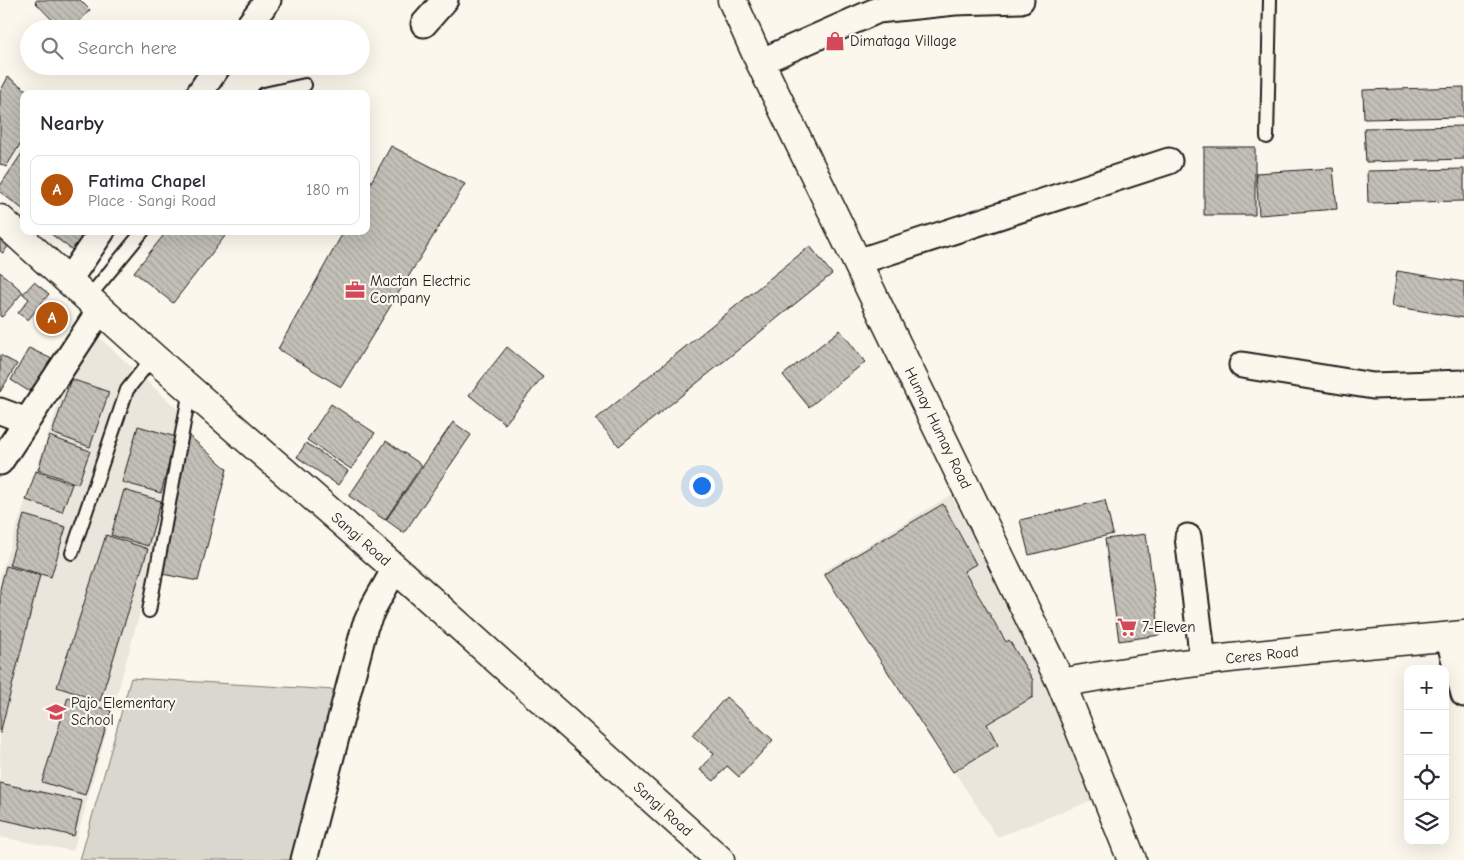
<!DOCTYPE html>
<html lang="en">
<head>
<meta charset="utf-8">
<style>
  body { margin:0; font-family:"Comic Neue",sans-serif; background:#f2f2f3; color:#2b2b33 }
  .controls { position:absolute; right:15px; bottom:15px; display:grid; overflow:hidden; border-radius:10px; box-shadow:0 5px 20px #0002 }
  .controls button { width:45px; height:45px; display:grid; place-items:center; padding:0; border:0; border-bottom:1px solid #e1e1e2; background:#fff; color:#2b2b33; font:25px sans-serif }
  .you { position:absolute; left:701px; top:485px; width:18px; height:18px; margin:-12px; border:4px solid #fff; border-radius:50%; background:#1a73e8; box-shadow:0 0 0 8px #1a73e833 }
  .badge { display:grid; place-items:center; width:32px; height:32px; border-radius:50%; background:#b45309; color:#fff; font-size:16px; font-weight:700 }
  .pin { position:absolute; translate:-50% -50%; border:2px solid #fff; box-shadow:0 1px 5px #0006 }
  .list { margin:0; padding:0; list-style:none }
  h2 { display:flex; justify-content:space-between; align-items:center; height:65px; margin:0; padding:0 20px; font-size:21px }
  h2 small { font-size:16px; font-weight:400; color:#7c7c81 }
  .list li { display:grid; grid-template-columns:32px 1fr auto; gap:15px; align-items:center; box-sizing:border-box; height:70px; margin:0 10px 10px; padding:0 10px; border:1px solid #e1e1e2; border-radius:10px }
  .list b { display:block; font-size:19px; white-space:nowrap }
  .list p { margin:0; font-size:16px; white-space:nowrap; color:#7c7c81 }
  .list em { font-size:16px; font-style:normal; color:#7c7c81 }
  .icon { flex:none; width:28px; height:28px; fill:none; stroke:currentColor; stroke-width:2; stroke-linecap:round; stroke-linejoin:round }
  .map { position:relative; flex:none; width:1464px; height:860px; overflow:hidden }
  .search { position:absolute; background:#fff; box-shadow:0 5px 20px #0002; left:20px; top:20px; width:350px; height:55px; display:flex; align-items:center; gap:12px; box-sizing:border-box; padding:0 18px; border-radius:28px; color:#7c7c81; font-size:19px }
  .panel { position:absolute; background:#fff; box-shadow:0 5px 20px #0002; left:20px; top:90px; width:350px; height:145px; border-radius:10px }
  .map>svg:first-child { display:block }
  .built { fill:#eae6dc }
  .green { fill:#dad7ce; stroke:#7b7a75 }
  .building { fill:url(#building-back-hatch); stroke:#1c1c1c }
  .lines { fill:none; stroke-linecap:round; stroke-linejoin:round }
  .lane-casing { stroke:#1c1c1c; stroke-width:16 }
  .street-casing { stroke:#1c1c1c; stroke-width:29 }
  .secondary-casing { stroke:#1c1c1c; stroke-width:31 }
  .lane { stroke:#fbf7ec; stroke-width:12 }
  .street { stroke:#fbf7ec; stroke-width:25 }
  .secondary { stroke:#fbf7ec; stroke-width:28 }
  .labels { text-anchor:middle; stroke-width:4.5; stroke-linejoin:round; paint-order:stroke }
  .poi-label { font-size:15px; fill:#1c1c1c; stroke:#fbf7ec; text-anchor:start }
  .street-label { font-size:15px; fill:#1c1c1c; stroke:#fbf7ec }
</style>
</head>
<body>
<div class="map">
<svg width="1464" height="860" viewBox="0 0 1464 860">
  <defs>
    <pattern id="building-back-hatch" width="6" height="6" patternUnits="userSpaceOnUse" patternTransform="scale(1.25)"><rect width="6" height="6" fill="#c3c0b8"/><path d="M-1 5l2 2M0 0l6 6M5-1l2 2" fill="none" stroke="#a7a49e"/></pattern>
  </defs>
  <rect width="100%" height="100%" fill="#fbf7ec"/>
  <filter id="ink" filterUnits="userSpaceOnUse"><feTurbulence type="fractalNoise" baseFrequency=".02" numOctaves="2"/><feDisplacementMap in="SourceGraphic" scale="10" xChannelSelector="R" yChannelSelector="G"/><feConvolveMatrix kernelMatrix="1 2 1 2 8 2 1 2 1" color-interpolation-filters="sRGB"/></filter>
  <g filter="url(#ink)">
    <path class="built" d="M91,330L182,413L147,587L73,851L0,837V576L68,376Z
      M951,495L1055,698L1096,799L997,837L824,571Z"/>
    <path class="green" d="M131,678L335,690L298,860H80Z"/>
    <path class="building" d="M37,0H80L90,10L72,29H61L35,2Z
      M8,77L32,94H24V138L6,167L0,164V92Z
      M1464,87V117L1364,119L1363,90Z
      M1464,126V159L1366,162L1364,128Z
      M391,146L465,184L341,387L278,349L344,231H366V191Z
      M1204,147H1255V215H1204Z
      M24,150V210L0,192V186Z
      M1333,168L1337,209L1259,215L1256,173Z
      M1464,169V201L1368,203L1367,171Z
      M47,231H95L79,255Z
      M167,231H229L173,303L134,272Z
      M0,237L9,245L3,253L0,251Z
      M810,246L832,274L619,446L596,419Z
      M1397,271L1464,282V318L1392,306Z
      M0,272L23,292L2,317L0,316Z
      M34,282L49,294L28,320L18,313L29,299L23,294Z
      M55,306L63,313L50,329L42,322Z
      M840,330L865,362L809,407L783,375Z
      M507,347L543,376L505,424L469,395Z
      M29,348L60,363L38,397L11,380Z
      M0,355L17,364L0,392Z
      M71,379L109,392L90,447L52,433Z
      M331,404L375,433L351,469L307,440Z
      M453,422L471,435L404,533L386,520Z
      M138,426L176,437L161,493L122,482Z
      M187,434L227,469L198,581L162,574Z
      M49,436L90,451L78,484L38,470Z
      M386,441L422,465L385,520L349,496Z
      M306,443L348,471L338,485L297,457Z
      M36,471L72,484L62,512L26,500Z
      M124,490L161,501L148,546L111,535Z
      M1105,500L1113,534L1029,555L1020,520Z
      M943,504L976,564L964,571L1006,642L1009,640L1033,680V697L987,724L998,745L953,772L824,574Z
      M24,515L66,527L51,577L9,565Z
      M1146,534L1160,635L1119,641L1105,539Z
      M106,535L148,549L100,701L57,687Z
      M6,566L40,575L0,734V589Z
      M68,697L111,711L85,795L42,782Z
      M726,697L773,740L739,777L727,766L714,781L700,770L714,754L692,735Z
      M0,783L82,801L74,836L0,819Z"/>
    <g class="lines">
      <defs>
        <path id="lane" d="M264,94L305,85
          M1267,137L1270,0
          M88,298L143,231
          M72,553L127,390L153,357
          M149,611L190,390"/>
        <path id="street" d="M424,24L445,0
          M246,29L268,0
          M760,62L878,10L955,2L1021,0
          M199,94L218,66
          M857,262L1169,161
          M68,281L102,231
          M1242,365L1373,386L1464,383
          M0,411L27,421
          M0,462L100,310
          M1188,537L1203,661
          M1448,636L1464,694
          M304,860L365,626L374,606L395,569"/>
        <path id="secondary" d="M732,0L760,62L1061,683L1132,860
          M0,219L153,357L414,585L720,860
          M1061,683C1194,658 1330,648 1464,635"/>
      </defs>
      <use href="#lane" class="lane-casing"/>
      <use href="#street" class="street-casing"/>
      <use href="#secondary" class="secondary-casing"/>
      <use href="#lane" class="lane"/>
      <use href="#street" class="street"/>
      <use href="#secondary" class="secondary"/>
    </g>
  </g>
  <defs>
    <symbol id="shop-bare" viewBox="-9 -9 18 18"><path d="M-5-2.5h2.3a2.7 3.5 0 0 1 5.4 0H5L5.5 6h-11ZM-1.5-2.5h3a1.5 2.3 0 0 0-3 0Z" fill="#d1495b" stroke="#fbf7ec" stroke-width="2.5" paint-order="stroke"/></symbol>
    <symbol id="office-bare" viewBox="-9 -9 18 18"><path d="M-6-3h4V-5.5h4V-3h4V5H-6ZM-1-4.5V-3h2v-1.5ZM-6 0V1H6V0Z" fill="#d1495b" stroke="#fbf7ec" stroke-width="2.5" paint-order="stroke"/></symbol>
    <symbol id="supermarket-bare" viewBox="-9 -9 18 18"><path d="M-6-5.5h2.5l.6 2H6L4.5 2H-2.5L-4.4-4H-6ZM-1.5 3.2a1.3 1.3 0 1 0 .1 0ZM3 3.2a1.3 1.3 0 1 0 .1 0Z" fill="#d1495b" stroke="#fbf7ec" stroke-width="2.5" paint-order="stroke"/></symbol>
    <symbol id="school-bare" viewBox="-9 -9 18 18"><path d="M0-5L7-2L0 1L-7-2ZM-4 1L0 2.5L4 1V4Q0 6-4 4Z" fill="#d1495b" stroke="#fbf7ec" stroke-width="2.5" paint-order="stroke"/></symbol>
  </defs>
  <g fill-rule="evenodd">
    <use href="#shop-bare" x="821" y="27" width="28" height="28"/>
    <use href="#office-bare" x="341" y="276" width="28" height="28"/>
    <use href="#supermarket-bare" x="1113" y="613" width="28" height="28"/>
    <use href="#school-bare" x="42" y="698" width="28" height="28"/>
  </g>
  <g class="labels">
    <g class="poi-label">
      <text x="850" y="46">Dimataga Village</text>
      <text x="370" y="286">Mactan Electric<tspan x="370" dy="17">Company</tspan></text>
      <text x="1142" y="632">7-Eleven</text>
      <text x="71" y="708">Pajo Elementary<tspan x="71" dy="17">School</tspan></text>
    </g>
    <g class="street-label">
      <text transform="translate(938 428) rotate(64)" y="5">Humay Humay Road</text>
      <text transform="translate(361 539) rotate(41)" y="5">Sangi Road</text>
      <text transform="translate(1262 655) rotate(-6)" y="5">Ceres Road</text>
      <text transform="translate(663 809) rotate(42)" y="5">Sangi Road</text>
    </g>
  </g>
</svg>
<div class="controls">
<button>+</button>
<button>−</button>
<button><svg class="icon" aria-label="locate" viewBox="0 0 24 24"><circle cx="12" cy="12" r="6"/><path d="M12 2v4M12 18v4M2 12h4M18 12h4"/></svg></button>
<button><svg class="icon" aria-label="layers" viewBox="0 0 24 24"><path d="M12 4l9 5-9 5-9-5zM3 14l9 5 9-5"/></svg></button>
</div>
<div class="you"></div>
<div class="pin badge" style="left:52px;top:318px">A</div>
<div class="search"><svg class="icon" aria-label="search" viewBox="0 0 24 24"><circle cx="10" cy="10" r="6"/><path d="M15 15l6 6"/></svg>Search here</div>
<section class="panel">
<h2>Nearby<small></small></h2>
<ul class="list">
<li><span class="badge">A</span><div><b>Fatima Chapel</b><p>Place · Sangi Road</p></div><em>180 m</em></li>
</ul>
</section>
</div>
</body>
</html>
